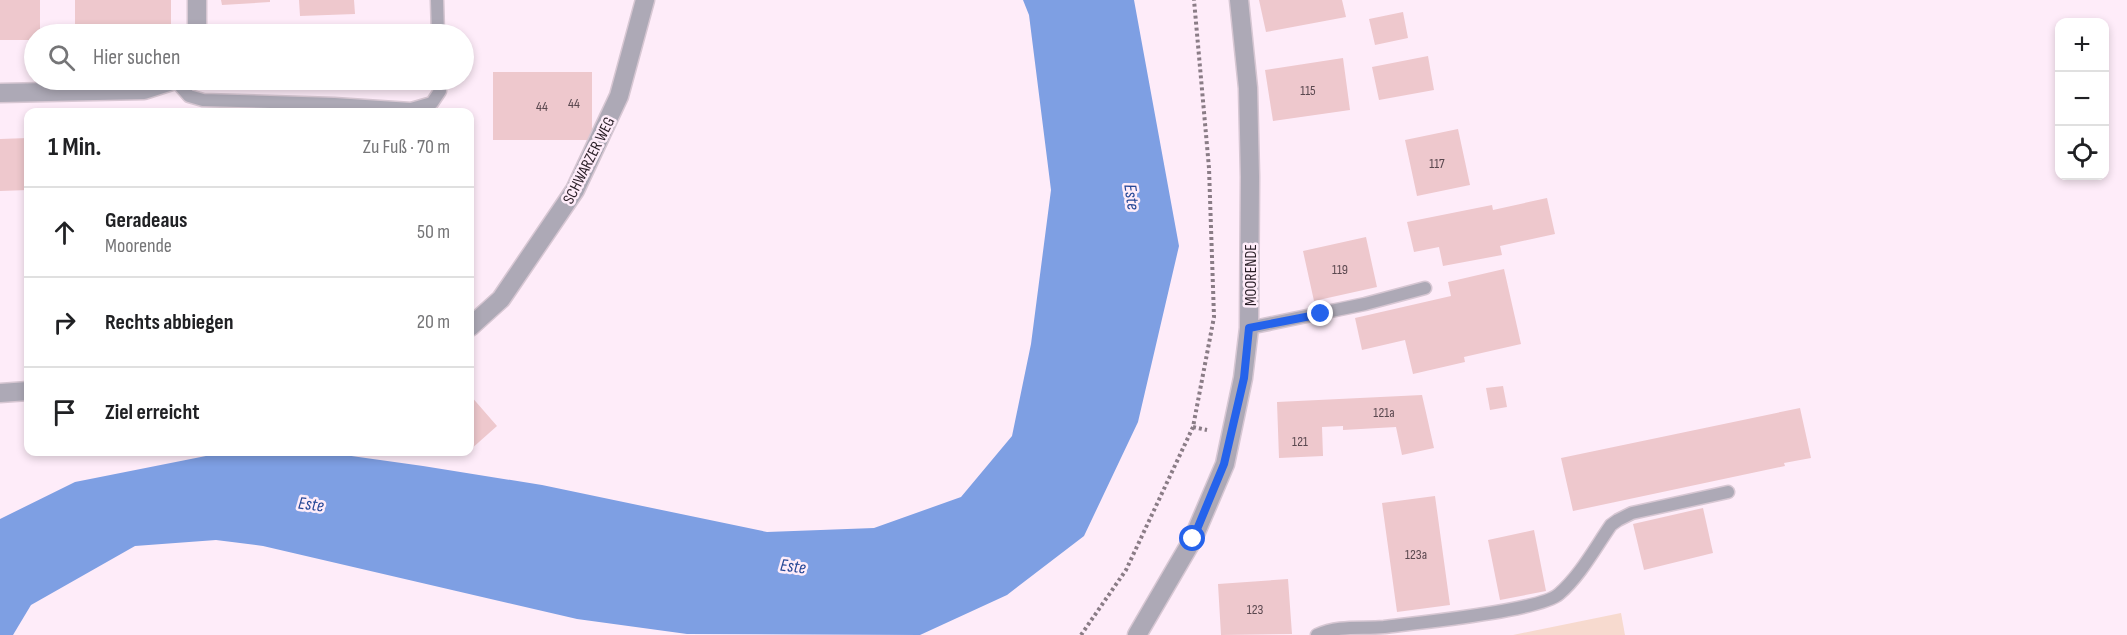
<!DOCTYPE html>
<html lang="de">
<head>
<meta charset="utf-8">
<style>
  body { margin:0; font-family:"Sofia Sans Condensed",sans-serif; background:#f6f6f6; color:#202124 }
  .controls { position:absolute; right:18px; top:18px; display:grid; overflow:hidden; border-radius:12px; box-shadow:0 3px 9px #0003 }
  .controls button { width:54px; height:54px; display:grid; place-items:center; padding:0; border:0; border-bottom:2px solid #e0e0e0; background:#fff; color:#202124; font:30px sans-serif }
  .stop { position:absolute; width:18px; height:18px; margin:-14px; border:4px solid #2563eb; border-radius:50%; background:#fff }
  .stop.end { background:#2563eb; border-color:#fff; box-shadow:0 2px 6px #0008 }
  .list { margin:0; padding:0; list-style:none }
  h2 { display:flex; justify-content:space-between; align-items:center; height:78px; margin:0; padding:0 24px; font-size:26px }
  h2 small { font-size:20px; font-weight:400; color:#757577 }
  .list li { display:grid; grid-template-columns:39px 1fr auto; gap:18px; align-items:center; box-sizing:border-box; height:90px; padding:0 24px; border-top:2px solid #e0e0e0 }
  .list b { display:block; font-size:22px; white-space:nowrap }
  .list p { margin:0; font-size:20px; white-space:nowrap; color:#757577 }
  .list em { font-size:20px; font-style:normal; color:#757577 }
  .icon { flex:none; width:33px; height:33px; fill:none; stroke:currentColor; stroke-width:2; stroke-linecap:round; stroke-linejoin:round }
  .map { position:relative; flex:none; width:2127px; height:635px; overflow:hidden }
  .search { position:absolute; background:#fff; box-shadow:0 3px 9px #0003; left:24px; top:24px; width:450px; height:66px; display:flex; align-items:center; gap:15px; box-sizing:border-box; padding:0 21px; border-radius:33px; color:#757577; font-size:22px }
  .panel { position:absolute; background:#fff; box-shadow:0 3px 9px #0003; left:24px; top:108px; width:450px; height:348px; border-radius:12px }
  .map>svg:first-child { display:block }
  .green { fill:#f7dacf }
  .water { fill:#7e9fe3 }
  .building { fill:#eec8cd }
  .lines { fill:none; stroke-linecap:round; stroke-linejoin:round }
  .service-casing { stroke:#d7c7d3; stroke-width:15 }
  .minor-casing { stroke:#d7c7d3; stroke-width:21 }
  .tertiary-casing { stroke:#d7c7d3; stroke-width:21 }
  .path { stroke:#8a7c86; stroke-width:4; stroke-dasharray:3 3; stroke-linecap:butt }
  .service { stroke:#ada9b6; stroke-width:12 }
  .minor { stroke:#ada9b6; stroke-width:18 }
  .tertiary { stroke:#ada9b6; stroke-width:18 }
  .route { stroke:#2563eb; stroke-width:8 }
  .labels { text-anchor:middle; stroke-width:5; stroke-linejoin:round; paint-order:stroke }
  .number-label { font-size:14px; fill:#5a484f }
  .street-label { font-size:16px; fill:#281d25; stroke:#feecf9 }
  .water-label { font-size:18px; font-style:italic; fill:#244696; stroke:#feecf9 }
</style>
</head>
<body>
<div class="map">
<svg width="2127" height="635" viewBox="0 0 2127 635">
  <rect width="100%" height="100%" fill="#feecf9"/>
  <path class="green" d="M1621,613L1625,635H1513Z"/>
  <path class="water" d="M1023,0H1134L1179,246L1138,422L1084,536L1007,595L920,635L687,634L577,619L263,546L216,540L135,546L31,605L13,635H0V519L75,482L226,452L330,453L423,466L542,485L767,532L874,528L961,497L1012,436L1031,344L1051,190L1029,15Z"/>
  <path class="building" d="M0,0H40V34H34V40H0Z
    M75,0H171V27L75,29Z
    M221,0H270V2L222,5Z
    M299,0H354L355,14L300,16Z
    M1259,0H1342L1346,17L1266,32Z
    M1403,12L1408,38L1375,45L1369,19Z
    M1428,56L1434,90L1379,100L1372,67Z
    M1343,58L1350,110L1273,121L1265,70Z
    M493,72H592V140H493Z
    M1458,129L1470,185L1417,196L1405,140Z
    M28,138V190L0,191V139Z
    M1547,198L1555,234L1500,246L1502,255L1443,266L1439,247L1414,252L1407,222L1492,205L1493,210Z
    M1366,237L1377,287L1314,301L1303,251Z
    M1504,269L1521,344L1464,357L1465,362L1413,374L1405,340L1362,350L1355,318L1451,296L1448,282Z
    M1503,386L1507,407L1490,410L1486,388Z
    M470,395L497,426L470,450Z
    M1422,395L1434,448L1402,455L1396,427L1343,430V426L1322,427L1323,456L1279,458L1277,402Z
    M1800,408L1811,458L1784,463L1785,466L1573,511L1561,458Z
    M1435,496L1450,605L1397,612L1382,503Z
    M1703,508L1713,553L1644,570L1633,524Z
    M1534,530L1546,591L1500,600L1488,540Z
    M1288,579L1292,634L1221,635L1218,584Z"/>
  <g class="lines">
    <defs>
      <path id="service" d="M437,0L438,34
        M175,80L189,96L203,100L334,104L411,109L432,103L440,91V80
        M1249,328L1365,304L1425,288
        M1317,635C1339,625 1361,629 1384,627C1416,623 1540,611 1559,594C1580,576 1595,548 1611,525L1618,520L1632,513L1728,492"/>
      <path id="minor" d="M197,34V0
        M0,93L144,90L175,80
        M470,327L501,299L575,190L619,96L645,0
        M0,393L28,391"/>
      <path id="tertiary" d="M1137,635L1193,539L1225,464L1243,378L1249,328L1250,177L1248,88L1239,0"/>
    </defs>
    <use href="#service" class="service-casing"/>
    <use href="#minor" class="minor-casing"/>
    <use href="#tertiary" class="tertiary-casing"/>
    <path class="path" d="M1193,427L1207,430
      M1081,635L1126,570L1193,427L1214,317L1209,168L1194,0"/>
    <use href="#service" class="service"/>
    <use href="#minor" class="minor"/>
    <use href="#tertiary" class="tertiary"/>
  </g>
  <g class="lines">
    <path class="route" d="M1193,539L1224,464L1244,378L1249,328L1321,314"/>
  </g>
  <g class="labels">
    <g class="number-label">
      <text x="1308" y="95">115</text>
      <text x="574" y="108">44</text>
      <text x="542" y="111">44</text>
      <text x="1437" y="168">117</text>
      <text x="1340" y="274">119</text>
      <text x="1384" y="417">121a</text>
      <text x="1300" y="446">121</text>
      <text x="1416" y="559">123a</text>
      <text x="1255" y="614">123</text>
    </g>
    <g class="street-label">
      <text transform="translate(588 160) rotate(-63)" y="6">SCHWARZER WEG</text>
      <text transform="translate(1250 275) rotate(-90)" y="6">MOORENDE</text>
    </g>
    <g class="water-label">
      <text transform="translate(1132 197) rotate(82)" y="6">Este</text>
      <text transform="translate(311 504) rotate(7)" y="6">Este</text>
      <text transform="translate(793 566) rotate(7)" y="6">Este</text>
    </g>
  </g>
</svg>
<div class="controls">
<button>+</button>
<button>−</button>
<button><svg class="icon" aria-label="locate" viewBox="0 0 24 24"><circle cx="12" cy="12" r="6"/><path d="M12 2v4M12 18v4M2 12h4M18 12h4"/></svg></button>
</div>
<div class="stop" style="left:1193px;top:539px"></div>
<div class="stop end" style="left:1321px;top:314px"></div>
<div class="search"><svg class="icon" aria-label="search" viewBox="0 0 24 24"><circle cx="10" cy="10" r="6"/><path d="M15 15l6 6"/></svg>Hier suchen</div>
<section class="panel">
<h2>1 Min.<small>Zu Fuß · 70 m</small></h2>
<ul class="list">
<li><svg class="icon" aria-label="ahead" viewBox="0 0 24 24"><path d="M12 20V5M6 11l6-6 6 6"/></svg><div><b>Geradeaus</b><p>Moorende</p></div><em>50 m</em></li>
<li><svg class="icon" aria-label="right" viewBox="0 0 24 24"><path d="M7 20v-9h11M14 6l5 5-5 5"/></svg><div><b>Rechts abbiegen</b></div><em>20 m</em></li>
<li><svg class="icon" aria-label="arrive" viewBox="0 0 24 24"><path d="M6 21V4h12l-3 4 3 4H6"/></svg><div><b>Ziel erreicht</b></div></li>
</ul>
</section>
</div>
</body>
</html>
